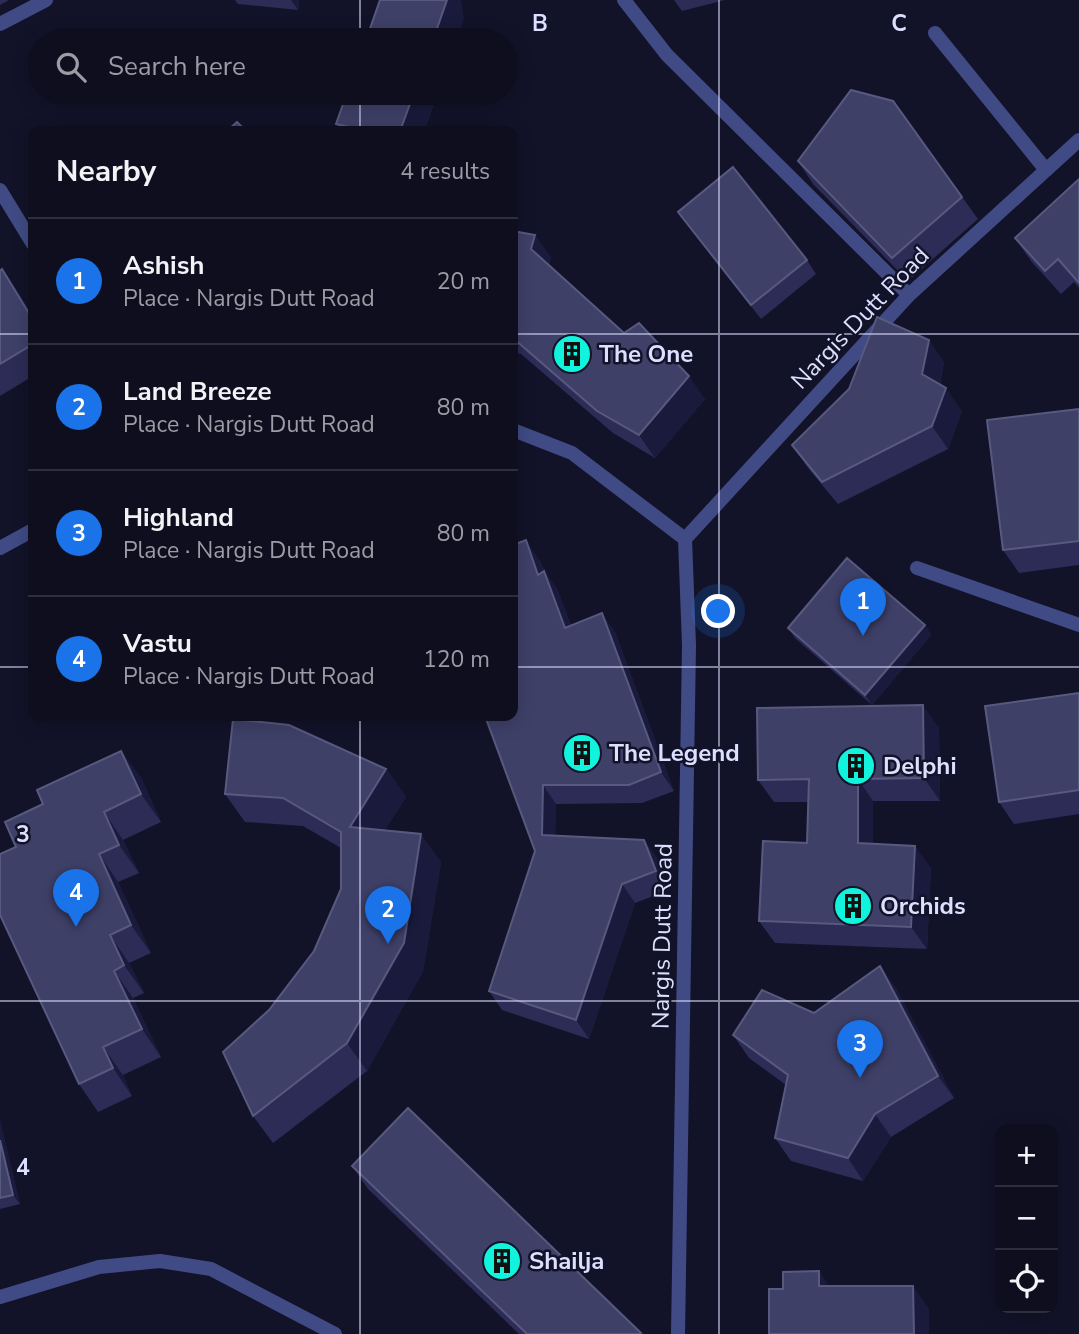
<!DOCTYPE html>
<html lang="en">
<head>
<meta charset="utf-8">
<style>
  body { margin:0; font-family:"Nunito Sans",sans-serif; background:#171728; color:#f1f3f6 }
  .controls { position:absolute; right:21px; bottom:21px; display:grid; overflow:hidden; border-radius:14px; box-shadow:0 4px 18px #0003 }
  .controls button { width:63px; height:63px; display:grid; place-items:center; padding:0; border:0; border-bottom:2px solid #2e2e3d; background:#0e0e1f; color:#f1f3f6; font:35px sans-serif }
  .you { position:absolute; left:719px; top:612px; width:24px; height:24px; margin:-18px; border:5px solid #fff; border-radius:50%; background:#1a73e8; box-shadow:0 0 0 10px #1a73e833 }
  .badge { display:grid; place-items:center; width:46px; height:46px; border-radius:50%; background:#1a73e8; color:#fff; font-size:23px; font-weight:700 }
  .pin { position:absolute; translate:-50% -58px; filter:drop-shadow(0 2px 4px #0008) }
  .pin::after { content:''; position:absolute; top:37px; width:24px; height:21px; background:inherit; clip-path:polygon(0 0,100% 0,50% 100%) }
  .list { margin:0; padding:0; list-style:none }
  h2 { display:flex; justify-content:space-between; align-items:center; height:91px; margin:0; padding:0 28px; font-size:30px }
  h2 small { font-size:23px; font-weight:400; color:#9b9ca4 }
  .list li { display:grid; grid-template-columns:46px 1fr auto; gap:21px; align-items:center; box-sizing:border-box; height:126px; padding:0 28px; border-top:2px solid #2e2e3d }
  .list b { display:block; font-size:26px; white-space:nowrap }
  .list p { margin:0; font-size:23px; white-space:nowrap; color:#9b9ca4 }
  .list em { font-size:23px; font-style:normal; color:#9b9ca4 }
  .icon { flex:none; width:38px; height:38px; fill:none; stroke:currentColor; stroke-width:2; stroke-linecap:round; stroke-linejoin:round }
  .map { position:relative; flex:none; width:1079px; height:1334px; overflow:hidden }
  .search { position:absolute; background:#0e0e1f; box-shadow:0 4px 18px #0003; left:28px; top:28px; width:490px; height:77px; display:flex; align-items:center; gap:18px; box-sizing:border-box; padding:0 24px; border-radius:38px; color:#9b9ca4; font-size:26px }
  .panel { position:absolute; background:#0e0e1f; box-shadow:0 4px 18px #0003; left:28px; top:126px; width:490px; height:595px; border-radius:14px }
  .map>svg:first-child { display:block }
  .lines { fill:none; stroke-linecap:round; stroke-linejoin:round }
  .lane { stroke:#404b85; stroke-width:14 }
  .street { stroke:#404b85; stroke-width:14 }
  .wall { fill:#2c2c56 }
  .shaded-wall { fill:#1a1a3c }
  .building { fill:#3f4068; stroke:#58597f; stroke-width:2 }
  .grid { fill:none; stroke:#dcdffd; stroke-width:2; stroke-opacity:0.55 }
  .labels { text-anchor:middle; stroke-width:5; stroke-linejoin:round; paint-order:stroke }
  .street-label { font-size:24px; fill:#dcdffd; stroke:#121329 }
  .poi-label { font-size:24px; font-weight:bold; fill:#dcdffd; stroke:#121329; text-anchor:start }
  .grid-label { font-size:23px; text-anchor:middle; font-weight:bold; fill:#dcdffd; stroke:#121329; stroke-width:5; stroke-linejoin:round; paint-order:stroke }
</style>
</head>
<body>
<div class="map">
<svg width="1079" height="1334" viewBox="0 0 1079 1334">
  <rect width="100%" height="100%" fill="#121329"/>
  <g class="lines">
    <path class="lane" d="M624,0L667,55L909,295
      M935,33L1046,170
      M917,568L1079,625"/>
    <path class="street" d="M0,24L46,0
      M0,190L33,244
      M513,430L572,453L685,539
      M0,548L33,530
      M0,1297L99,1267L160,1261L211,1269L335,1334
      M678,1334L689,645L685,539L909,295L1079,140"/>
  </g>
  <path class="wall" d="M0,0H9L0,5Z
    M235,0H299L298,10L238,4Z
    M674,0H725L682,11Z
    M438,93L424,131H341L336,124Z
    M893,101L978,219L908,281L813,184L798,161Z
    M1079,179V288L1074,282L1061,294L1031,261L1015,238Z
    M678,212L807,260L816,274L761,319Z
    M513,231L551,257L549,265L624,333L705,399L655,458L613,433L521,354L513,352Z
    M2,269L18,292L33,317V376L0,396V271Z
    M944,362L940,385L962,411L948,449L838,504L808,468L792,445Z
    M1079,409V565L1019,573L1003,550Z
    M539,559L544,571L557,589L571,626L615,632L674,791L642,803L556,804L555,835L644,840L657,858L669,890L635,903L589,1039L502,1010L489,991L535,851Z
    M925,625L931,635L872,705L795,638L788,628Z
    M1079,693V814L1014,824L999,802Z
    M939,728L940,801H873V844L931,868L927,949L775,943L759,921L807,843L808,802H774L758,780Z
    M121,751L141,778L161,822L123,840L139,873L118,882L151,953L129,963L144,993L133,998L161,1057L123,1075L132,1096L98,1112L79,1084L16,847L43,804Z
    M386,769L406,797L385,830L441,862L423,971L367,1071L273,1143L253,1116L269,1010L314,951L341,889V848L303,826L245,822L225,794Z
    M896,988L954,1098L891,1137L863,1181L791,1161L775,1138L786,1085L749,1058L733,1035Z
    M408,1108L641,1334H519L368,1189L352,1166Z
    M0,1121L20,1204L0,1209Z"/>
  <path class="shaded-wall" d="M291,0H299L298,10Z
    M447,0H461L464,19L457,40H433Z
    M414,93H438L424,131H400Z
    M535,235L551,257L547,271L531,249Z
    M2,269L18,292L33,317V320Z
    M929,340L944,362L938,396L922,374Z
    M689,376L705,399L655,458L639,435Z
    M946,388L962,411L948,449L932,426Z
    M526,540L539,559L551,594L538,575Z
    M544,571L557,589L578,646L565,628Z
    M602,613L615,632L674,791L661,772Z
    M925,625L931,635L872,705L865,695Z
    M923,705L939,728L940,801L924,778Z
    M121,751L141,778L161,822L141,794Z
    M386,769L406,797L370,855L350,827Z
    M858,779L873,801V866L858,843Z
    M543,785L556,804L555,853L542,835Z
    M104,812L123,840L139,873L119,845Z
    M421,834L441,862L423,971L367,1071L347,1043Z
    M644,840L657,858L669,890L656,871Z
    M915,846L931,868L927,949L911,927Z
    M99,854L118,882L151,953L131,925Z
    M622,884L635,903L589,1039L576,1020Z
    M110,935L129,963L144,993L124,965Z
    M880,966L896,988L954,1098L938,1076Z
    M114,971L133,998L161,1057L142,1029Z
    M103,1047L123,1075L132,1096L113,1068Z
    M875,1114L891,1137L863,1181L848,1158Z
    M0,1121L20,1204L13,1195L0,1140Z
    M819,1271L835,1294L819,1286Z
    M913,1286L929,1309V1334H914Z"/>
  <path class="building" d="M380,0H447L433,40H366Z
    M851,90L893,101L962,197L892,258L798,161Z
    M347,93H414L400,131H366L336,124Z
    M237,122L246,131H227Z
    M733,167L807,260L751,305L678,212Z
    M1079,179V283L1058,259L1045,271L1015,238Z
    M513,231L535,235L531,249L624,333L639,323L689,376L639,435L597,411L513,338Z
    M2,269L33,320V344L0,364V271Z
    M877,317L929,340L922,374L946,388L932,426L822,482L792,445L849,389Z
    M1079,409V541L1003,550L987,420Z
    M526,540L538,575L544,571L565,628L602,613L661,772L629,785H543L542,835L644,840L656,871L622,884L576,1020L489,991L535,851L485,716H513V545Z
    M847,558L925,625L865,695L788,628Z
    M1079,693V790L999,802L985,706Z
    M923,705L924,778L858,779V843L915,846L911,927L759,921L763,841L807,843L809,779L758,780L757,708Z
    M233,719L289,725L386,769L350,827L421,834L404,943L347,1043L253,1116L223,1052L269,1010L314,951L341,889V832L283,798L225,794Z
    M121,751L141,794L104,812L119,845L99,854L131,925L110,935L124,965L114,971L142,1029L103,1047L113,1068L79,1084L0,915V854L16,847L5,822L43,804L37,790Z
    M880,966L938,1076L875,1114L848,1158L775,1138L788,1075L733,1035L762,990L814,1013Z
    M408,1108L641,1333L639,1334H527L352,1166Z
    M0,1140L13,1195L0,1198Z
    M819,1271V1286H913L914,1334H769V1289H783V1272Z"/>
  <path class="grid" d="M360,0V40M719,0V1334M360,93V131M0,334H33M513,334H1079M0,667H33M513,667H1079M360,716V1334M0,1001H1079"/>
  <defs>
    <symbol id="building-disc" viewBox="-11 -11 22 22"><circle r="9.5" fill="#12f3dd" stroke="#121329"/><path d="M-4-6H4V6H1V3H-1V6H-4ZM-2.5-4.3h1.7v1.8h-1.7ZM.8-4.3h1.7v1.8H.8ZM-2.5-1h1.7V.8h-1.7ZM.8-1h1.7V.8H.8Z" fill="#111"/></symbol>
  </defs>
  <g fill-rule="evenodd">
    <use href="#building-disc" x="550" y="332" width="44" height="44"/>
    <use href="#building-disc" x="560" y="731" width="44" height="44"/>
    <use href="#building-disc" x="834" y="744" width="44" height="44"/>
    <use href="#building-disc" x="831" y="884" width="44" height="44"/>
    <use href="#building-disc" x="480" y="1239" width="44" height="44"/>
  </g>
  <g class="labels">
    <g class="street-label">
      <text transform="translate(860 318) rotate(-46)" y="8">Nargis Dutt Road</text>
      <text transform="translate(662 936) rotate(-89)" y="8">Nargis Dutt Road</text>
    </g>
    <g class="poi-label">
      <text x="599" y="362">The One</text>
      <text x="609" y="761">The Legend</text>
      <text x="883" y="774">Delphi</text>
      <text x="880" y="914">Orchids</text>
      <text x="529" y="1269">Shailja</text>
    </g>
  </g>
  <g class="grid-label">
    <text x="540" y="31">B</text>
    <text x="899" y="31">C</text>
    <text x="23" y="842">3</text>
    <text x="23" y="1175">4</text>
  </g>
</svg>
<div class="controls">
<button>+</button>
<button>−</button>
<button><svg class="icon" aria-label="locate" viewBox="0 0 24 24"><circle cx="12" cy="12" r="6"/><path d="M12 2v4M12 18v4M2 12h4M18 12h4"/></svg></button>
</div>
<div class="you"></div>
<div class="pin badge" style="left:863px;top:636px">1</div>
<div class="pin badge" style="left:388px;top:944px">2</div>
<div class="pin badge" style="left:860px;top:1078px">3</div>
<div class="pin badge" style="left:76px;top:927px">4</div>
<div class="search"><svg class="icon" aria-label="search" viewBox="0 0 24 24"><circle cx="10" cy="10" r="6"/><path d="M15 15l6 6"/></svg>Search here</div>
<section class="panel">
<h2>Nearby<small>4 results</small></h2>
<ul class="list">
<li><span class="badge">1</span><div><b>Ashish</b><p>Place · Nargis Dutt Road</p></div><em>20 m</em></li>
<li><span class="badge">2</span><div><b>Land Breeze</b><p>Place · Nargis Dutt Road</p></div><em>80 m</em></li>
<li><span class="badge">3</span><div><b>Highland</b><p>Place · Nargis Dutt Road</p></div><em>80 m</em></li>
<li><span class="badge">4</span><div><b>Vastu</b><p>Place · Nargis Dutt Road</p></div><em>120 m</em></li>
</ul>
</section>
</div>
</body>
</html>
